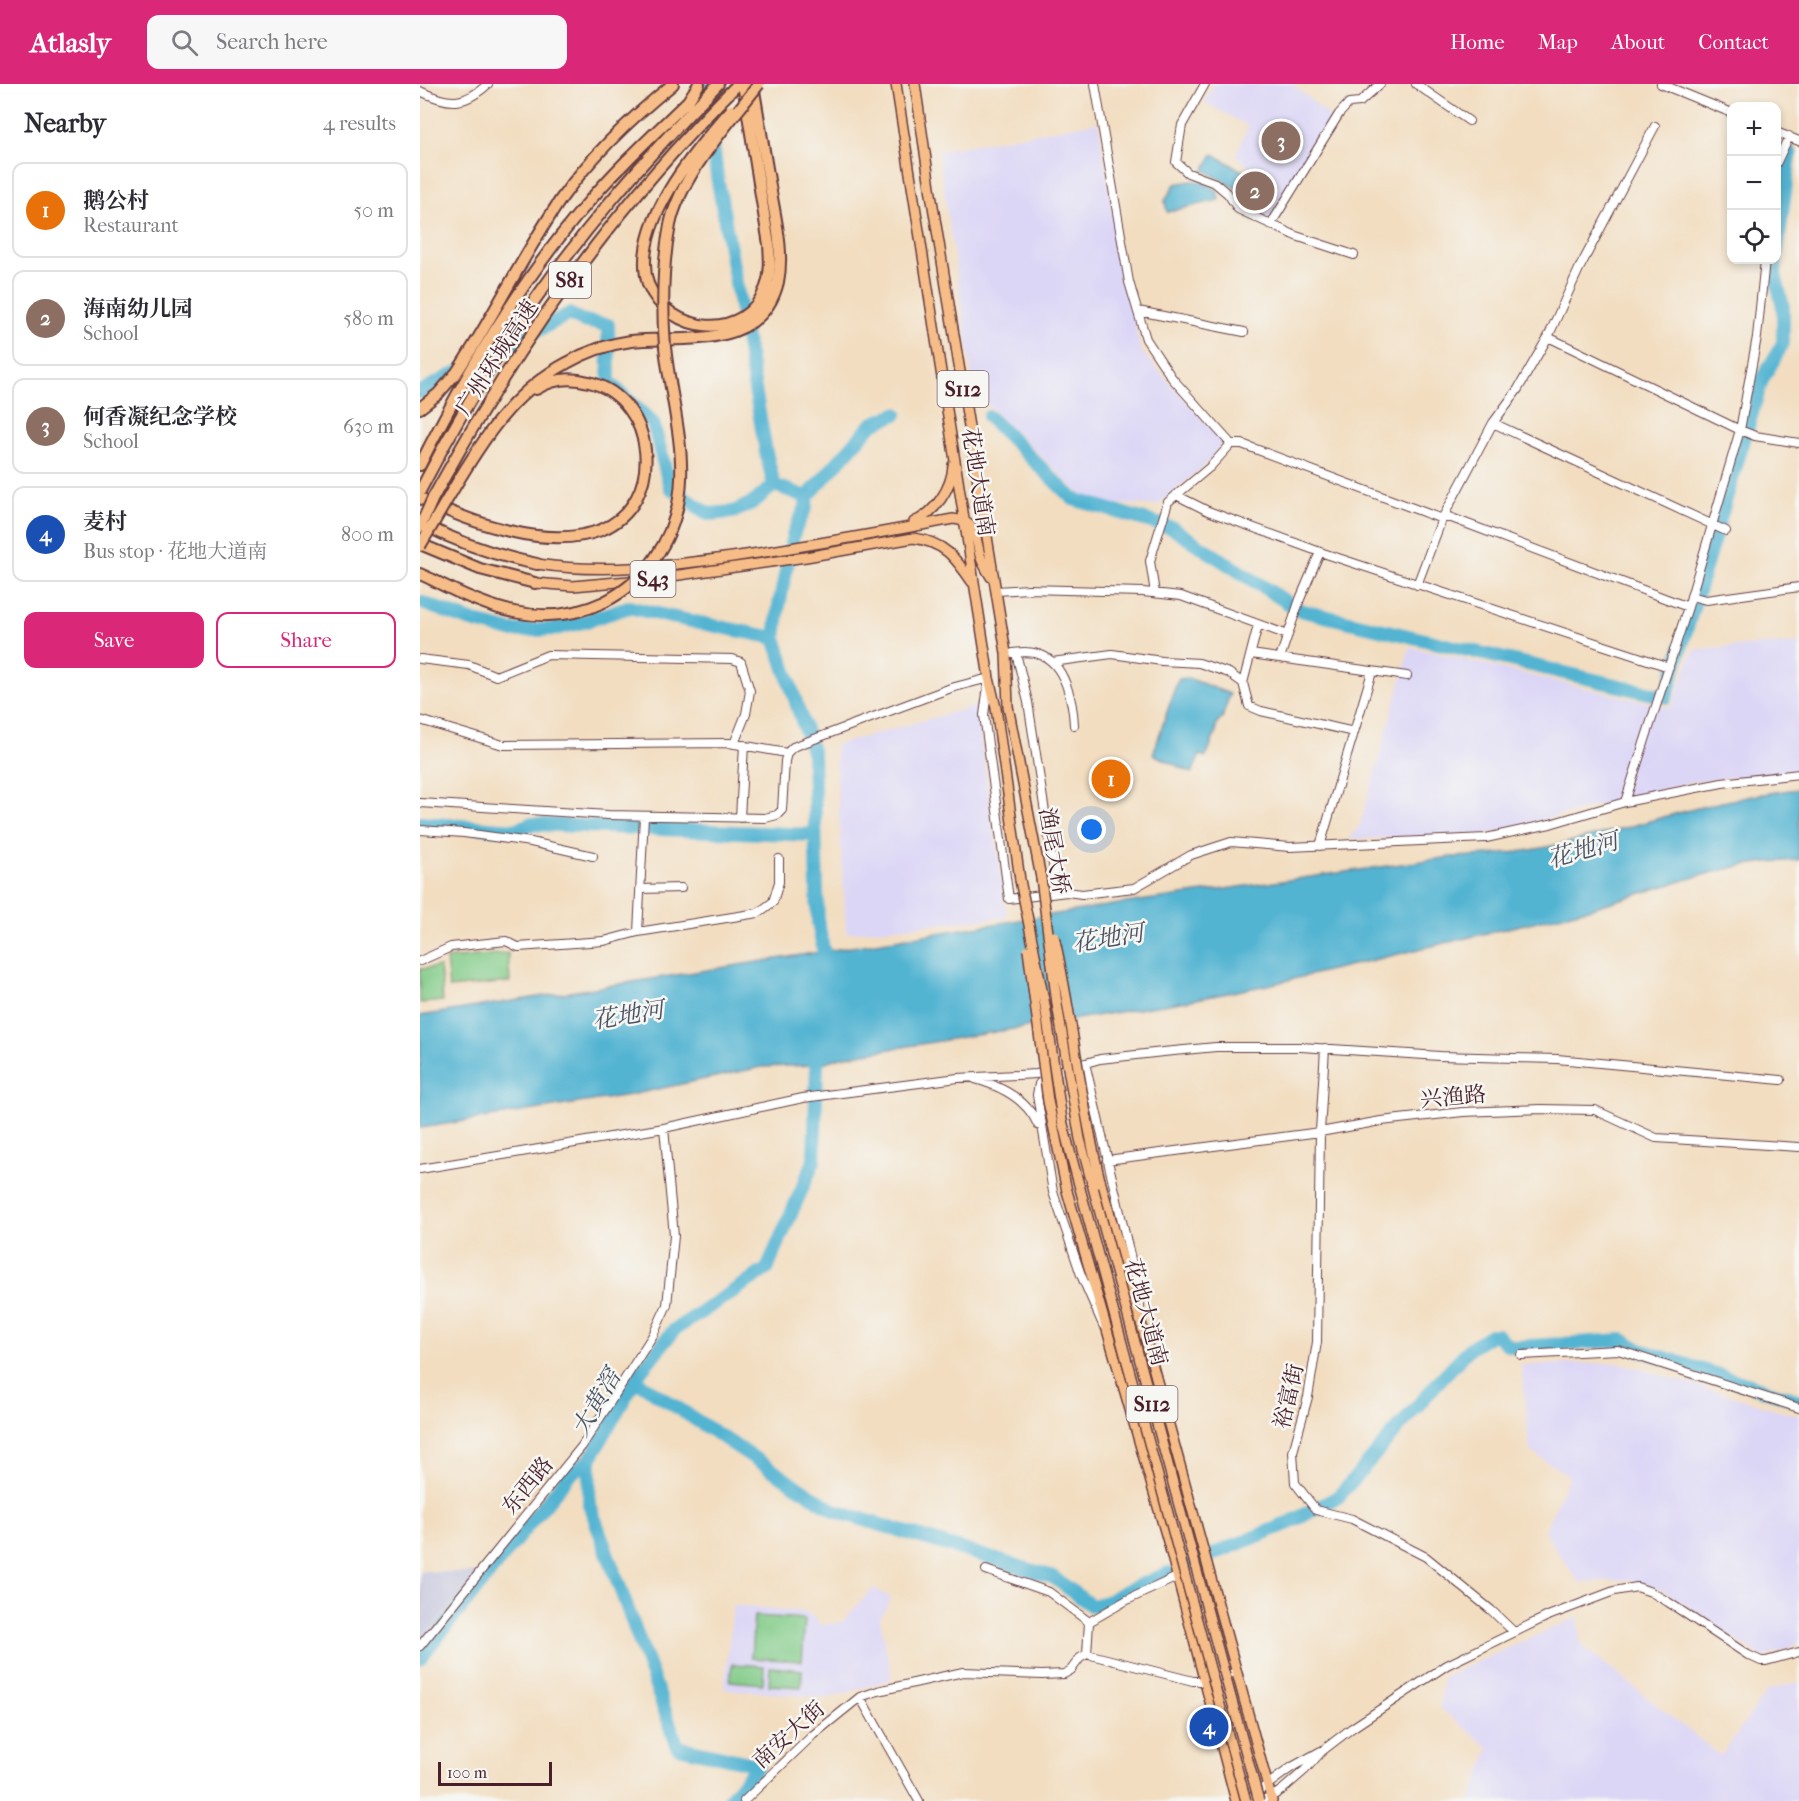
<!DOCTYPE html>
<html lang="en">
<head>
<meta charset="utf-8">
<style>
  body { margin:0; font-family:"IM FELL French Canon","Noto Serif SC",serif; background:#f7f7f7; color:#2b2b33 }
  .controls { position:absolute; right:18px; top:18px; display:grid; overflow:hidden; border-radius:12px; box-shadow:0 3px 9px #0003 }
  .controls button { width:54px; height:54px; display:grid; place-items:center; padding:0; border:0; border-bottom:2px solid #e1e1e2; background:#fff; color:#2b2b33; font:30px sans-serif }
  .scale { position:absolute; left:18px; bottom:15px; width:114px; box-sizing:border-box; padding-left:6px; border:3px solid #4a1f2b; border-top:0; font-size:16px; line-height:21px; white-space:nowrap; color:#4a1f2b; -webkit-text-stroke:4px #f6f6f2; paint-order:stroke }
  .you { position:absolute; left:672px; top:746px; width:21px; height:21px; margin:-15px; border:4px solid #fff; border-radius:50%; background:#1a73e8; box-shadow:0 0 0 9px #1a73e833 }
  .badge { display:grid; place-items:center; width:39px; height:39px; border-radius:50%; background:#db2777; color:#fff; font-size:20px; font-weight:700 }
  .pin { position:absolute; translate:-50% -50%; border:3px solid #fff; box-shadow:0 2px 6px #0006 }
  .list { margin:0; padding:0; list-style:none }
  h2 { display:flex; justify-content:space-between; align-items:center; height:78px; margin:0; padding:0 24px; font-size:26px }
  h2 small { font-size:20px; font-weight:400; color:#7c7c81 }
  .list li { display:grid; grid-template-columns:39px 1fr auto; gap:18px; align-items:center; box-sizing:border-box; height:96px; margin:0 12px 12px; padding:0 12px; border:2px solid #e1e1e2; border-radius:12px }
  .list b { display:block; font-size:22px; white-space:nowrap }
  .list p { margin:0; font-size:20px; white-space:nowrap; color:#7c7c81 }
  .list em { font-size:20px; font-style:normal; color:#7c7c81 }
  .actions { display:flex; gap:12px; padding:18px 24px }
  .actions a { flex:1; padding:14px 0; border:2px solid #db2777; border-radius:12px; text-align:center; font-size:21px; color:#db2777 }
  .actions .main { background:#db2777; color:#fff }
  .icon { flex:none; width:33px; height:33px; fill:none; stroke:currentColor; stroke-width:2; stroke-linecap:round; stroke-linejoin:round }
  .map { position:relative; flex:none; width:1379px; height:1717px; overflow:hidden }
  header { display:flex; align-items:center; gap:36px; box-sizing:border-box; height:84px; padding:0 30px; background:#db2777; color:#fff }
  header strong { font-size:28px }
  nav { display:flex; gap:33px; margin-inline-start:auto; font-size:21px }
  .search { width:420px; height:54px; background:#f7f7f7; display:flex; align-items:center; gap:15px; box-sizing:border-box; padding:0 21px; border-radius:12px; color:#7c7c81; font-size:22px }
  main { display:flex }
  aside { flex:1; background:#fff }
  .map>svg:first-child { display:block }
  .built { fill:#dcd6f6 }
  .industrial { fill:#c2c2dc }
  .green { fill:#81cb88; stroke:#66755a; stroke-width:1.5 }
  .water { fill:#53b4d2; stroke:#4e6a7e; stroke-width:1.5 }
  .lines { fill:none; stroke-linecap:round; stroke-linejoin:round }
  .river { stroke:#53b4d2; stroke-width:14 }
  .minor-casing { stroke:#633c41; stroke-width:10 }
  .major-casing { stroke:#633c41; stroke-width:12 }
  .highway-casing { stroke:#633c41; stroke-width:14 }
  .minor { stroke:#fff; stroke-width:8 }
  .major { stroke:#f7bd88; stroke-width:9 }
  .highway { stroke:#f7bd88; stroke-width:10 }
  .major-bridge-casing { stroke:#633c41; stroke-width:12; stroke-linecap:butt }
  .highway-bridge-casing { stroke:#633c41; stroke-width:14; stroke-linecap:butt }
  .major-bridge { stroke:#f7bd88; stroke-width:9 }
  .highway-bridge { stroke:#f7bd88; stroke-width:10 }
  .labels { text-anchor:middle; stroke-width:5; stroke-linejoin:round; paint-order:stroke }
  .shield { fill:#f6f6f2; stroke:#7e6067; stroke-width:1.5 }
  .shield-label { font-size:21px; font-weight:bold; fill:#4a1f2b }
  .street-label { font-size:22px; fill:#4a1f2b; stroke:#f6f6f2 }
  .water-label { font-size:24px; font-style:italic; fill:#4d5365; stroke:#f6f6f2 }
</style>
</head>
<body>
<header>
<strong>Atlasly</strong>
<div class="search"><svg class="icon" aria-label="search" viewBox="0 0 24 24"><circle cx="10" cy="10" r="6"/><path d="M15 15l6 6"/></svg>Search here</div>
<nav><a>Home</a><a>Map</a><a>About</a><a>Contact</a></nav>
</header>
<main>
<aside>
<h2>Nearby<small>4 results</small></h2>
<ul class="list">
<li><span class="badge" style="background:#e8710a">1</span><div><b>鹅公村</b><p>Restaurant</p></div><em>50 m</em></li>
<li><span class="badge" style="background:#8d6e63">2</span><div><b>海南幼儿园</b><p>School</p></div><em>580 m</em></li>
<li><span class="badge" style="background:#8d6e63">3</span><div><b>何香凝纪念学校</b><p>School</p></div><em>630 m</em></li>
<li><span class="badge" style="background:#1a4fb4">4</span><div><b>麦村</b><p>Bus stop · 花地大道南</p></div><em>800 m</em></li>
</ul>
<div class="actions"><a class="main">Save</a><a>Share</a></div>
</aside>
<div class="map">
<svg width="1379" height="1717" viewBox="0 0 1379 1717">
  <rect width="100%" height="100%" fill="#f6f6f2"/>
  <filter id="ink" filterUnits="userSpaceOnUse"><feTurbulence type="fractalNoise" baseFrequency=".0167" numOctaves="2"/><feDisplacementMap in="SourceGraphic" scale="12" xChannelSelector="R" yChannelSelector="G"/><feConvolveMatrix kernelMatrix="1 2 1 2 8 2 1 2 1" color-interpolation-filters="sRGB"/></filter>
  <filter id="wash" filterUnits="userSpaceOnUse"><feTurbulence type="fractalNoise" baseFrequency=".008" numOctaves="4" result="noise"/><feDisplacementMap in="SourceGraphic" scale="24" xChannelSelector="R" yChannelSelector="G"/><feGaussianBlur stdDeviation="1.35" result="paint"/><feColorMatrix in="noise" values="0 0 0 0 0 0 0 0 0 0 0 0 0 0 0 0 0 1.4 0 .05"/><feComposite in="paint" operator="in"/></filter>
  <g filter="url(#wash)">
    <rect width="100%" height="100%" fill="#f2ddc0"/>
    <path class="built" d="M794,0H872L913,35L850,136L837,127L821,122L816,109L830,84L816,71L828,42L784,18Z
      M678,38L701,179L721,267L803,358L788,378L738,421L686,420L663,413L555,309L518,67Z
      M1379,559V686L1271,698L1062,751L929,755L940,741L990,563L1251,624L1272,569L1277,565Z
      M556,622L587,833L426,849L415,661Z
      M1200,1279L1379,1332V1560L1343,1574L1243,1506L1209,1496L1159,1498L1124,1448L1149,1392L1110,1367L1101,1281Z
      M453,1504L471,1514L460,1535L472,1595L409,1614L304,1605L313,1521L387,1528L402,1541L422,1538Z
      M1158,1533L1161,1561L1301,1672L1347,1607L1379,1598V1717H1051L1069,1664L1020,1624L1023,1593Z"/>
    <path class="industrial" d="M0,1487L59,1489L0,1561Z"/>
    <path class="green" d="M88,869L90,898L29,904L26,875Z
      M20,883L23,917L0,919V885Z
      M334,1532L385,1535L382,1577L331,1574Z
      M312,1580L344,1582L343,1600L310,1597Z
      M350,1583L382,1586L381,1603L349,1601Z"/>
    <path class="water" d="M793,70L826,89L817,105L784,86Z
      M772,97L782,98L797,106L799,116L747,128L745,117L755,100Z
      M768,594L810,610L802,634L796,641V648L786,673L780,671L772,689L733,670L756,601L759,595Z
      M1379,705V776L1347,778L1320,782L1278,792L1172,824L848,901L767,917L421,973L397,981L342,983L210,1011L0,1044V932L699,820L1031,773C1061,772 1091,770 1122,764C1208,747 1290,714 1379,705Z"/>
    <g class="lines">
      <path class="river" d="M285,0L297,92L321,227
        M1356,175L1370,69
        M325,248L346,368L354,401
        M0,308L149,230L163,237L188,241L189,298L233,339L250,403L288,430L313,428L334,418L354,401L387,413
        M569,333L653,415L752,444L879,526L1246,613L1342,296L1363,259V223L1355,190L1356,176
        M0,518L51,537L91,547L135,545L163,538L209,523L246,532L355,554
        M0,739L95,746L110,740L395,751
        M407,886L398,838L393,670L355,554L359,521L374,448L386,423L387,413L452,340L476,330
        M215,1296L415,1427L633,1493L672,1522L690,1517L704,1508L749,1489
        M762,1483L869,1439L918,1413L1020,1296L1050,1264L1071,1251H1077L1088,1261L1095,1263L1203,1256L1220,1266L1379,1317
        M0,1574L149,1391L170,1375
        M308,1717L338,1681L258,1663L169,1419L170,1375L219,1289L254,1246L347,1185L394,1077L397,981L394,965"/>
    </g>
  </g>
  <g filter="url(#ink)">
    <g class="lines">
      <defs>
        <path id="minor" d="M675,0L709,198L726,255L752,294L811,360
          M785,0L762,41L756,78L768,89L795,99L808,110L818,125L876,152L934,171
          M996,0L1049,37
          M1241,0L1312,29
          M0,7C29,21 44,22 68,0
          M1356,48L1379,57
          M1356,80L1369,52
          M851,140L919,30L929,19L940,18L960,0
          M718,227L824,248
          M1128,253L1320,346L1335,352L1379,359
          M1073,339L1306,447
          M756,411L788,427L900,468L1249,583
          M997,501L1022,435L1073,339L1098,305L1128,253L1159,185L1235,42
          M576,507L608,505L723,508L761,512L868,551
          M735,509L730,477L748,418L790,383L811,360H822L1022,435L1029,433L1268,523
          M1271,512L1286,516L1379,503
          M838,541L823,599L829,622L841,627L934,648
          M593,569C602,568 612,567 621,571C645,580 653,618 654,641
          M596,569L608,618L635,793L647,808L662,810L714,804L771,771L811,758L870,763L1066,754L1130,740L1205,718L1302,699L1379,690
          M831,570L987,592
          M860,574L880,515L900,468
          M0,575L49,581L76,592L128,571L312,575L321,578L330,607L326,630L314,660
          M632,578L692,570L742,577L779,579L809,589L823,599
          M0,636L83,661L309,659L367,669
          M1205,718L1268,523L1320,346L1337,253L1345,176
          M0,719L188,731L345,734L357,731L362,726L365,677L367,669L373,663L531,604L569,594L564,631L589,815L647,808
          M320,734L324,661
          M0,746L44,749L111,758L173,772
          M900,762L952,588
          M220,805L261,804
          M218,848L224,732
          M0,877L31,863L86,857L98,863L184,857L218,848L338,829L353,818L359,798V775
          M905,964L900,1048L897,1258L888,1313L873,1368L875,1399L896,1426L932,1435L1006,1473L1071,1526L1094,1548
          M665,979L717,1201L720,1223
          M627,991L619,1000L617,1011L633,1108L661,1191L683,1241
          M555,995C580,1002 607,1015 618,1041
          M687,1076L900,1048L961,1037L1043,1028L1120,1025L1175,1026L1236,1054L1379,1063
          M0,1085L244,1044L383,1014L538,994L616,990L638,987L680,975L743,968L796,963H881L1020,972L1137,975L1361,996
          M1101,1271L1198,1266L1379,1324
          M566,1486L629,1508L669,1538
          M0,1562L162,1362L233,1251L247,1221L254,1152L244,1044
          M667,1570L669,1538L707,1516L757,1493
          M440,1613L499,1717
          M324,1717L393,1651L440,1613L458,1607L543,1588L622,1591L644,1590L651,1586L660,1574L667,1570L773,1597H784L817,1588
          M825,1717L872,1683L901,1667
          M836,1717L851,1713L862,1706L885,1686L902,1667L932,1644L1027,1581L1128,1532L1194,1507L1217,1503L1231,1508L1248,1518L1328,1571L1341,1577H1346L1379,1568"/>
        <path id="major" d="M476,0L569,594L576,624L600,796
          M495,0L511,110L586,569L588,622L621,794
          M494,438C515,429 532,404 533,381
          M117,480C183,490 247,482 312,473C386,462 460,449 533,435C557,437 555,452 560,471C562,479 567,486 571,493
          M115,499L153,502L231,495L386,473L493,454C524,458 535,473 552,498
          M681,1100L723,1246L852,1717
          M647,1107L749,1461L816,1717"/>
        <path id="highway" d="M228,200C249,251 326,259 346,203C351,189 350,175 349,161L323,0
          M0,324L18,310L37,288C74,232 103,171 141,115C172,71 211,34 253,0
          M0,381C46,289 99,199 166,121C197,84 233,51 268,17L279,0
          M0,407C53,304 116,206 190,118C224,77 261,38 298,0
          M31,409C61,358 92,308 147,279C166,268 189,260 211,257C264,252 341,267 358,198C364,169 356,137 351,108C345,72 339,37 333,1
          M0,414C49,438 127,467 181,446C247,419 237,315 169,298C151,293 132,295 116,305
          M13,414C29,385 45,356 63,327C134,208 220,98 318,0
          M4,441C40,459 77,472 117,480
          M0,460L60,485L115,499
          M0,490L11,495"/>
      </defs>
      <use href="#minor" class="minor-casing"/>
      <use href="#major" class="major-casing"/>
      <use href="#highway" class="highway-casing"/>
      <use href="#minor" class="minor"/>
      <use href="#major" class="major"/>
      <use href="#highway" class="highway"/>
      <defs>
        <path id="major-bridge" d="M621,794L637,920L660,1055L839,1717
          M600,796L625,921L642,1036L648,1060L826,1717
          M634,852C653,934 660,1018 681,1100
          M608,866L628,1017L647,1107"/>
        <path id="highway-bridge" d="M228,200C210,142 275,66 311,26
          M0,443L13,414
          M0,462L31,409
          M11,495C67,524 122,547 184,518C204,508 222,493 235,474C282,407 253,337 245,263C242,222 242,181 250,141C260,92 309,39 339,0"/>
      </defs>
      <use href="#major-bridge" class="major-bridge-casing"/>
      <use href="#highway-bridge" class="highway-bridge-casing"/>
      <use href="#major-bridge" class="major-bridge"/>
      <use href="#highway-bridge" class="highway-bridge"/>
    </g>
  </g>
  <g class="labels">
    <g class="shield">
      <rect x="129" y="178" width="42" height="36" rx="4.5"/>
      <rect x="517.5" y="287" width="51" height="36" rx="4.5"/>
      <rect x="210.5" y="477" width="45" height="36" rx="4.5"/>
      <rect x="706.5" y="1302" width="51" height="36" rx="4.5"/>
    </g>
    <g class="shield-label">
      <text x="150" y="203">S81</text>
      <text x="543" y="312">S112</text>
      <text x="233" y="502">S43</text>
      <text x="732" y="1327">S112</text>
    </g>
    <g class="street-label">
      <text transform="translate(76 273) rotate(-57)" y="8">广州环城高速</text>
      <text transform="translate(559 398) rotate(81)" y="8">花地大道南</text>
      <text transform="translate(635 767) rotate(80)" y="8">渔尾大桥</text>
      <text transform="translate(1033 1012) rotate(-5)" y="8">兴渔路</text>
      <text transform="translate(727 1228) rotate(75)" y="8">花地大道南</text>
      <text transform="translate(868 1312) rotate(-77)" y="8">裕富街</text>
      <text transform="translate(107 1401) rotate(-51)" y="8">东西路</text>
      <text transform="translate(368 1650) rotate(-42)" y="8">南安大街</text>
    </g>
    <g class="water-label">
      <text transform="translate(1163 766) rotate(-16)" y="8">花地河</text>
      <text transform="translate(688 854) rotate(-9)" y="8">花地河</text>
      <text transform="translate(208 931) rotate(-9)" y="8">花地河</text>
      <text transform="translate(176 1319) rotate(-60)" y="8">大黄滘</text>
    </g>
  </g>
</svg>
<div class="controls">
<button>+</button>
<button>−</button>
<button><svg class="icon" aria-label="locate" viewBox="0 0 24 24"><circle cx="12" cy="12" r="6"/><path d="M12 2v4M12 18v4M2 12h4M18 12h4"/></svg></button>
</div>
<div class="scale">100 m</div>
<div class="you"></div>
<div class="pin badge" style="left:691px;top:695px;background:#e8710a">1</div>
<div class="pin badge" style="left:835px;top:107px;background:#8d6e63">2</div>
<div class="pin badge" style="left:861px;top:57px;background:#8d6e63">3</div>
<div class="pin badge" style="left:789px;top:1643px;background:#1a4fb4">4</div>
</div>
</main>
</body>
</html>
